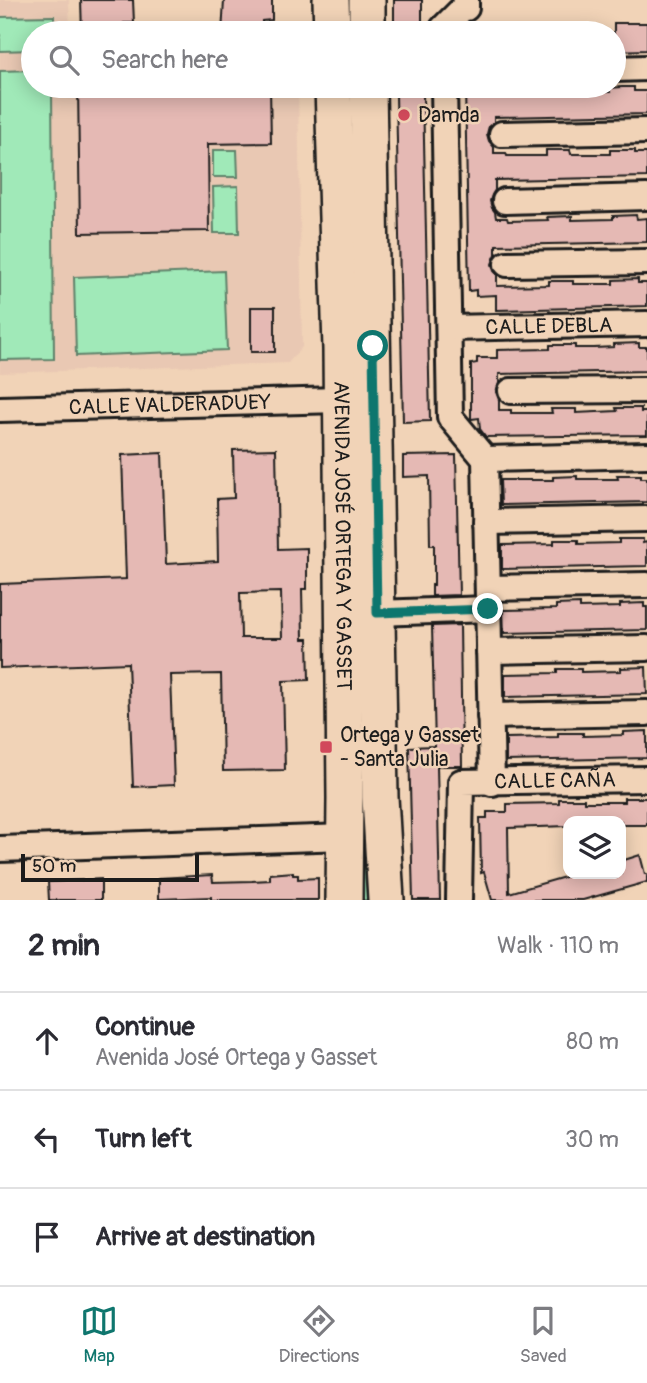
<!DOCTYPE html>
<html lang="en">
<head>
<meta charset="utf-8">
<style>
  body { margin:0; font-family:Pangolin,sans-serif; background:#f2f2f3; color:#2b2b33 }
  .controls { position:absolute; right:21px; bottom:21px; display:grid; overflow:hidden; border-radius:14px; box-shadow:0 4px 18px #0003 }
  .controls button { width:63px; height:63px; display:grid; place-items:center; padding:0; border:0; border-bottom:2px solid #e1e1e2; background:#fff; color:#2b2b33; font:35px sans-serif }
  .scale { position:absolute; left:21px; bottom:18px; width:178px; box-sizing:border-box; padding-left:7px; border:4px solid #1c1c1c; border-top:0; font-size:19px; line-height:24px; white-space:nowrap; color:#1c1c1c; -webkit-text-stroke:5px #f1d3b7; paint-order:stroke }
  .stop { position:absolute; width:21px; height:21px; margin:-16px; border:5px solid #0f766e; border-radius:50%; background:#fff }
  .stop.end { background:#0f766e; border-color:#fff; box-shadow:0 2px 7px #0008 }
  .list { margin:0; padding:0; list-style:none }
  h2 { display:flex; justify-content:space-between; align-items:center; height:91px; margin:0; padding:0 28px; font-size:30px }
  h2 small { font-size:23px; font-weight:400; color:#7c7c81 }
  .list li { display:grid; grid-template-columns:46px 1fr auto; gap:21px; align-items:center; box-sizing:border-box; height:98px; padding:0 28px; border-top:2px solid #e1e1e2 }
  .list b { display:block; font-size:26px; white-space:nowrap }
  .list p { margin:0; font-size:23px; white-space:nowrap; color:#7c7c81 }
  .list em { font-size:23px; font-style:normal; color:#7c7c81 }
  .icon { flex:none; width:38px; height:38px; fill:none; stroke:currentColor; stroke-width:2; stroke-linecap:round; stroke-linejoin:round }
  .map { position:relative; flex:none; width:647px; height:900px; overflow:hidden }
  .search { position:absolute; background:#fff; box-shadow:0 4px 18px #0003; left:21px; right:21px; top:21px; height:77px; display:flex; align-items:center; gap:18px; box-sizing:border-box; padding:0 24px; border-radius:38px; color:#7c7c81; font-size:26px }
  .sheet { height:385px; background:#fff }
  nav { display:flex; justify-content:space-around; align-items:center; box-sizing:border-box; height:98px; border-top:2px solid #e1e1e2; background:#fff; font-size:19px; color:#7c7c81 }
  nav a { display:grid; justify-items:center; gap:4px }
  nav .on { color:#0f766e }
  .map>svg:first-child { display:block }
  .built { fill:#e9c8b3 }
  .green { fill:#a0e9b8; stroke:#5e826a; stroke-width:2 }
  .building { fill:#e5b9b4; stroke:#1c1c1c; stroke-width:2; fill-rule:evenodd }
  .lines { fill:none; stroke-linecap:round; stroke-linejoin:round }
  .street-casing { stroke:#1c1c1c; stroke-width:30 }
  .secondary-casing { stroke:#1c1c1c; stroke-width:40 }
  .street { stroke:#f1d3b7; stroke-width:24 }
  .secondary { stroke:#f1d3b7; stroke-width:35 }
  .route { stroke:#0f766e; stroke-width:9 }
  .poi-dot { fill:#d1495b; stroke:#f1d3b7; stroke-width:2.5 }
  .labels { text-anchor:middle; stroke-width:5; stroke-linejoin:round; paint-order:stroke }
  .poi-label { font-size:21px; fill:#1c1c1c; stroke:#f1d3b7; text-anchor:start }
  .street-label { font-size:21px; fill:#1c1c1c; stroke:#f1d3b7 }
</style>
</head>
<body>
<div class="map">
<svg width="647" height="900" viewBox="0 0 647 900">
  <rect width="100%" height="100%" fill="#f1d3b7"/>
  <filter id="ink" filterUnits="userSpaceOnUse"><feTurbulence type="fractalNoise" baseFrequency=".0143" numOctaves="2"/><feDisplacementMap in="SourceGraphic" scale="14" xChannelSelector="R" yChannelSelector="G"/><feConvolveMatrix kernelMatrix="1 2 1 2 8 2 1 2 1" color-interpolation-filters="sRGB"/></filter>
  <g filter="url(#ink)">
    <path class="built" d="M0,0H69L70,33H33V86H298L302,347L288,363L0,373Z"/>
    <path class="green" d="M54,16V33H33V50L0,51V17Z
      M33,70V86H52L54,359L0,360V71Z
      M213,150H237L238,177H213Z
      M238,186L239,233H214L213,187Z
      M224,271L227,350L76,356L74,277Z
      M365,802L367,900H360L358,803Z"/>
    <path class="building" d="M81,0H133L134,23H124V33H82Z
      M226,0H272V20L262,21V32L222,33L224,1Z
      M394,0H422V33H394Z
      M614,23H647V50L614,51Z
      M78,86H270L271,143L208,144L209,231L80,233Z
      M465,86H493V90H505V93H545V89L569,88V92H610L609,88L622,87H634V91H647V114L494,117V122L489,126L487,134L489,141L494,147V153H506L507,156H546V150H570L571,154H610V150H635V153H647V177L495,180V190L492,195L490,201L492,208L495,212L496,218H507L508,221L548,220L547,217L572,216V220L613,219V216L636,215L637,219L647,218V242L496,245V254L492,264L494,271L497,274V286L549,285V281H573V284H613V280L638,279V283H647V306L496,310V295L476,296V290L469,291Z
      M396,94H423L430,421L403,422Z
      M251,307H275V352H251Z
      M639,343V347H647V371L499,374V383L496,392L499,400V410H511V413H552L551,409H576V413L617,411L616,408H641V412H647V435L486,437L480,429L479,418L471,419V364L477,363V358H497V350L550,349V345H575V348H594L614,347V344Z
      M276,449L278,549L307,548V589H302L303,639H308L309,680L283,681L285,770L223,771L221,674L170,675L174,785L133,787L128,663L0,668V584L126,579L122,455L162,453L166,564L218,561L217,499L234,498L233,450ZM281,592L282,638H241L240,593Z
      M456,455L459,595L432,596V585H434V545H430L429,476L403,477V456Z
      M617,475H641V478H647V502L501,505L500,480H553V477L577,476V479H618Z
      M619,539H643V543L647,542V566L502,569V545L554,544V540H578V544L619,543Z
      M644,603V607H647V630L504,633L503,610L556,609V605L580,604V608L620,607V604Z
      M460,625L462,766H437L440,900H413L409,747L435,746L432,626Z
      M646,667L647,694L505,697V674L557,673V669H581V672L621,671V668Z
      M647,731V758L506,761V738L558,737V733H583V736L623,735V732Z
      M624,798H647V825H621V821H568V826L508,828L509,893L575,874H621V861L640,855L645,874H647V882L583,900H492L484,872L481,873L480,818H487V812H507V804L559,803V799H584V802H624Z
      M293,872V875H298V879L318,878V900H211V897L159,899V878L212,875L213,882L252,881L270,880V874Z
      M101,879V900H49L48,882Z"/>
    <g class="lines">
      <defs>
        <g id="street">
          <path d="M443,33V28L463,8H466V0"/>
          <path d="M614,69L647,68"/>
          <path d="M444,86L450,417L485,459L492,783"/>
          <path d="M502,134L647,131"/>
          <path d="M505,201L647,197"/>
          <path d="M507,264L647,262"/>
          <path id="s1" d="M449,328L647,324"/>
          <path d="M511,391L647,390"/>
          <path id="s2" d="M0,409L340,400"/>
          <path d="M485,459L647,455"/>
          <path d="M486,522L647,519"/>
          <path d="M488,588L647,585"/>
          <path d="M377,613L488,609"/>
          <path d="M489,651L647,648"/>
          <path d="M490,716L647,713"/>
          <path d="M0,849L345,837"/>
          <path id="s3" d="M459,900L461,782L647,779"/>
        </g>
        <g id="secondary">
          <path d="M331,0L332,33"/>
          <path d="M367,0V33"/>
          <path id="s4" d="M333,86L341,349L345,798L344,900"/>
          <path d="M368,86L380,797L386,900"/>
        </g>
      </defs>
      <use href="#street" class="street-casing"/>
      <use href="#secondary" class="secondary-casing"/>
      <use href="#street" class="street"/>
      <use href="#secondary" class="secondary"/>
    </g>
  </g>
  <g class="lines" filter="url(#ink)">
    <path class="route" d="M373,346L377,613L488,609"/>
  </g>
  <g class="poi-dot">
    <circle cx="404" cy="115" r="7"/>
    <rect x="319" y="740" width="14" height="14" rx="3.5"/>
  </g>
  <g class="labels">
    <g class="poi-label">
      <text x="418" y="122">Damda</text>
      <text x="340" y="742">Ortega y Gasset<tspan x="340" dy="24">- Santa Julia</tspan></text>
    </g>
    <g class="street-label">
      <text dy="7" stroke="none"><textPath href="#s1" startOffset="100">CALLE DEBLA</textPath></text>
      <text dy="7" stroke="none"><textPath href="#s2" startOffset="170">CALLE VALDERADUEY</textPath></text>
      <text dy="7" stroke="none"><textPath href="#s4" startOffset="450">AVENIDA JOSÉ ORTEGA Y GASSET</textPath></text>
      <text dy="7" stroke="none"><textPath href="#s3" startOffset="212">CALLE CAÑA</textPath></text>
    </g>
  </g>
</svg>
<div class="controls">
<button><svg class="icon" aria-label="layers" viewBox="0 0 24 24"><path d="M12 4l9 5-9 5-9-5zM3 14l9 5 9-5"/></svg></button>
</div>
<div class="scale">50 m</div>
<div class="stop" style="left:373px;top:346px"></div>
<div class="stop end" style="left:488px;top:609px"></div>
<div class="search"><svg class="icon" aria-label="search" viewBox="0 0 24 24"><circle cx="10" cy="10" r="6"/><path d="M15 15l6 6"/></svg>Search here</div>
</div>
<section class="sheet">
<h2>2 min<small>Walk · 110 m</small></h2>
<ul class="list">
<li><svg class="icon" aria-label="ahead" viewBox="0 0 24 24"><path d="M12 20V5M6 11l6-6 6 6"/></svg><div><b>Continue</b><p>Avenida José Ortega y Gasset</p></div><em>80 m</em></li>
<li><svg class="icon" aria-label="left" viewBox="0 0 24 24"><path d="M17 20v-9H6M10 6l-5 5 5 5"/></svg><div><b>Turn left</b></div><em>30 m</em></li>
<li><svg class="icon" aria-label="arrive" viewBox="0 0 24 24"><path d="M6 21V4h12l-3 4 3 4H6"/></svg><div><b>Arrive at destination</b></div></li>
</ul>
</section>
<nav>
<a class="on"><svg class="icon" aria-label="map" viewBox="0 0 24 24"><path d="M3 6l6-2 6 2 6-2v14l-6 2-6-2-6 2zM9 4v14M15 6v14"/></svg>Map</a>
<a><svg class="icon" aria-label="directions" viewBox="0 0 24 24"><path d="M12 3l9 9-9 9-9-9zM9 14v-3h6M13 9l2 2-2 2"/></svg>Directions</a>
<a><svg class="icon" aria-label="saved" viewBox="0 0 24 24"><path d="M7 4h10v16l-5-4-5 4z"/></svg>Saved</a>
</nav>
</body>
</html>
